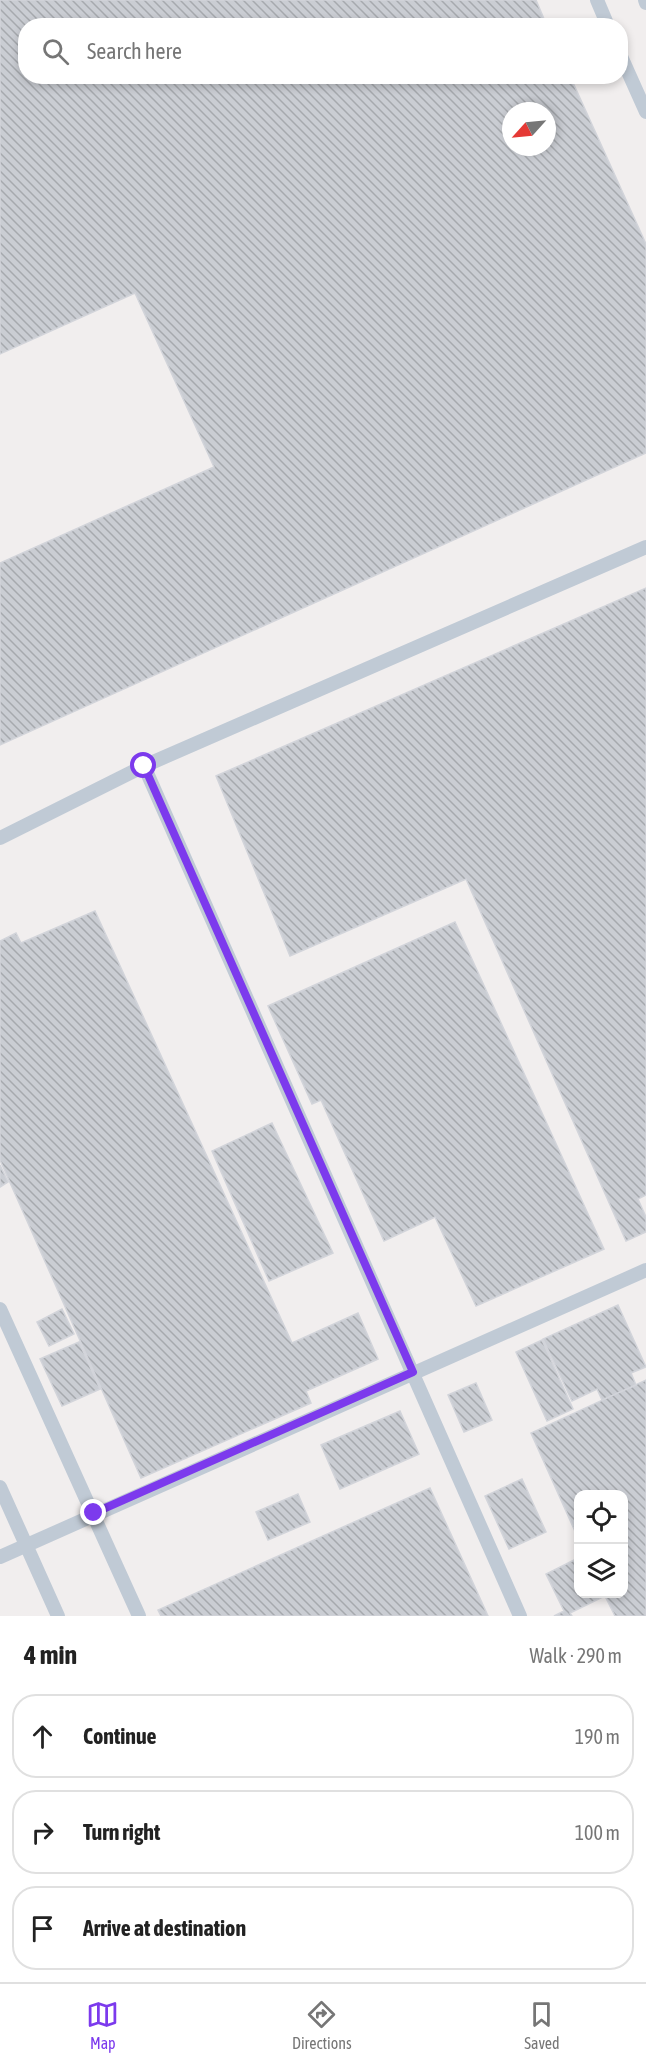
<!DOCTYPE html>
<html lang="en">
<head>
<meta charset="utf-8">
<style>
  body { margin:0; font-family:"Asap Condensed",sans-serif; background:#f2f2f2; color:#222 }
  .controls { position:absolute; right:18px; bottom:18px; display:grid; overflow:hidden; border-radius:12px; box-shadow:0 3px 9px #0003 }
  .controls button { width:54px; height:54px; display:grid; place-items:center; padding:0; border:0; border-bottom:2px solid #e0e0e0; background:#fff; color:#222; font:30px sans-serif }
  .compass { position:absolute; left:502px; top:102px; width:54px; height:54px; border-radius:50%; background:#fff; box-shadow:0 3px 9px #0003; rotate:243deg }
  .stop { position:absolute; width:18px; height:18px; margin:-14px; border:4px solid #7c3aed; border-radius:50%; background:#fff }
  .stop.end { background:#7c3aed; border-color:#fff; box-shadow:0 2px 6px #0008 }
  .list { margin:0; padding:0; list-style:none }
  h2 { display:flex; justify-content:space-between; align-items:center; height:78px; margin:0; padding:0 24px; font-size:26px }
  h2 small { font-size:20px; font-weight:400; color:#767676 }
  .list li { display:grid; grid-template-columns:39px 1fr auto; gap:18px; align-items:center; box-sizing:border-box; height:84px; margin:0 12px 12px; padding:0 12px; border:2px solid #e0e0e0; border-radius:24px }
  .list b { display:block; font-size:22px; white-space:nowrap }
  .list em { font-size:20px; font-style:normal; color:#767676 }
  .icon { flex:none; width:33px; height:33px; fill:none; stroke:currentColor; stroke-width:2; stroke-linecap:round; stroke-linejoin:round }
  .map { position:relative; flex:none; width:646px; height:1616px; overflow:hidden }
  .search { position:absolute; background:#fff; box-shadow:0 3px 9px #0003; left:18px; right:18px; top:18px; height:66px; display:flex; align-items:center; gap:15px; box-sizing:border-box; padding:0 21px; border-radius:24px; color:#767676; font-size:22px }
  .sheet { height:366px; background:#fff }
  nav { display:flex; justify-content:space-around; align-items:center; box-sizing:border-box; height:84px; border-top:2px solid #e0e0e0; background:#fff; font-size:16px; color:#767676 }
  nav a { display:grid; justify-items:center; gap:3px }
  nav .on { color:#7c3aed }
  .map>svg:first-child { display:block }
  .building { fill:url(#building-back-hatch); stroke:#d2d4da; stroke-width:1.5; fill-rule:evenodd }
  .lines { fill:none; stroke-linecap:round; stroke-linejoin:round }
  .service { stroke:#c0cad5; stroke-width:14 }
  .route { stroke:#7c3aed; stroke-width:8 }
</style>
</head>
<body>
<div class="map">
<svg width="646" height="1616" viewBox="0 0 646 1616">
  <defs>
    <pattern id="building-back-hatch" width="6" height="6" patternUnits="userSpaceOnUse" patternTransform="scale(1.5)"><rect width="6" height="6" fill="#cacdd3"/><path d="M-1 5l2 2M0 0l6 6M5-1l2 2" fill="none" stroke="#a6a9ae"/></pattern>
  </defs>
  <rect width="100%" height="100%" fill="#f1eeee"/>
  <path class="building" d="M0,0H536L547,26H26V76H570L646,244V453L0,745V563L214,467L135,293L0,354ZM511,111H547V147H511Z
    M646,588V1195L638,1199L646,1217V1232L626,1241L466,879L290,956L216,776Z
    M95,911L292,1343L358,1313L378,1359L306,1391L311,1403L141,1478L0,1160V941L16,933L21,943Z
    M455,922L604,1249L476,1306L435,1217L384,1241L321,1100L312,1104L268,1006Z
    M272,1123L333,1253L269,1281L212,1151Z
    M0,1165L8,1182L0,1187Z
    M618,1305L646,1367L631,1373L636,1385L602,1400L597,1389L572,1401L543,1339Z
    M62,1309L74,1334L49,1346L37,1322Z
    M542,1340L573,1409L547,1421L516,1352Z
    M79,1342L100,1389L62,1406L40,1359Z
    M646,1380V1616H615L604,1594H624V1494H578V1538L531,1433Z
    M476,1383L492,1420L464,1432L448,1395Z
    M400,1411L419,1454L340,1489L321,1445Z
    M522,1479L546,1532L509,1549L485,1496Z
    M430,1488L488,1616H161L158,1610Z
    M298,1494L310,1522L268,1540L256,1512Z
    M578,1558V1594H604L605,1596L570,1613L572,1616H554L564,1611L546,1574Z"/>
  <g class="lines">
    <path class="service" d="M597,0L608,26
      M645,0L646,3
      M620,54L646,112
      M144,766L520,1616
      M0,838L144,766L646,547
      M0,1309L139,1616
      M0,1487L58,1616
      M0,1557L646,1270"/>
  </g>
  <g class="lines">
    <path class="route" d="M94,1513L413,1372L144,766"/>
  </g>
</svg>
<div class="controls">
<button><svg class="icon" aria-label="locate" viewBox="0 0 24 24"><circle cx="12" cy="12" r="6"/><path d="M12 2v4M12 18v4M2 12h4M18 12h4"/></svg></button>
<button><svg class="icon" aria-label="layers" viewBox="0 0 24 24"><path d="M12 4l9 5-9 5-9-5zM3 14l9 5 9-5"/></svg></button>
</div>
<svg class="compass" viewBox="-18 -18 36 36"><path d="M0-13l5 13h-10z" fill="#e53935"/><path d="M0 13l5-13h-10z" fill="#767676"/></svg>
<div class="stop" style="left:144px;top:766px"></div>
<div class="stop end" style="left:94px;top:1513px"></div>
<div class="search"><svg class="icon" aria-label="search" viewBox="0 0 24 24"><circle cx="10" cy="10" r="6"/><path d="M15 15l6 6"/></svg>Search here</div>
</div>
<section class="sheet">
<h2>4 min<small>Walk · 290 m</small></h2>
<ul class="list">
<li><svg class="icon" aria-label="ahead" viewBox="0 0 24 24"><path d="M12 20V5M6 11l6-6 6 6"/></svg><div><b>Continue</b></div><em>190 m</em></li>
<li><svg class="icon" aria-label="right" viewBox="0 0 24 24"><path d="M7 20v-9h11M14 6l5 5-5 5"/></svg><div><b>Turn right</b></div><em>100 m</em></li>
<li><svg class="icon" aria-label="arrive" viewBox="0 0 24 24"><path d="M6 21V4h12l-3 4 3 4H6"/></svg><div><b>Arrive at destination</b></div></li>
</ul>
</section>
<nav>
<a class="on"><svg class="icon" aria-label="map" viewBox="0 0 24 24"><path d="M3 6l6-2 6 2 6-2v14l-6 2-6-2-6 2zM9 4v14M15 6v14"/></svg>Map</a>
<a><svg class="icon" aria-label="directions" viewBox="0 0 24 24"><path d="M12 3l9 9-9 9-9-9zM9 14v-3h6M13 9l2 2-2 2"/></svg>Directions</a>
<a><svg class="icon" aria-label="saved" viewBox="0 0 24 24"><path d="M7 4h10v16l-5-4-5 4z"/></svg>Saved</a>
</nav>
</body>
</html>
